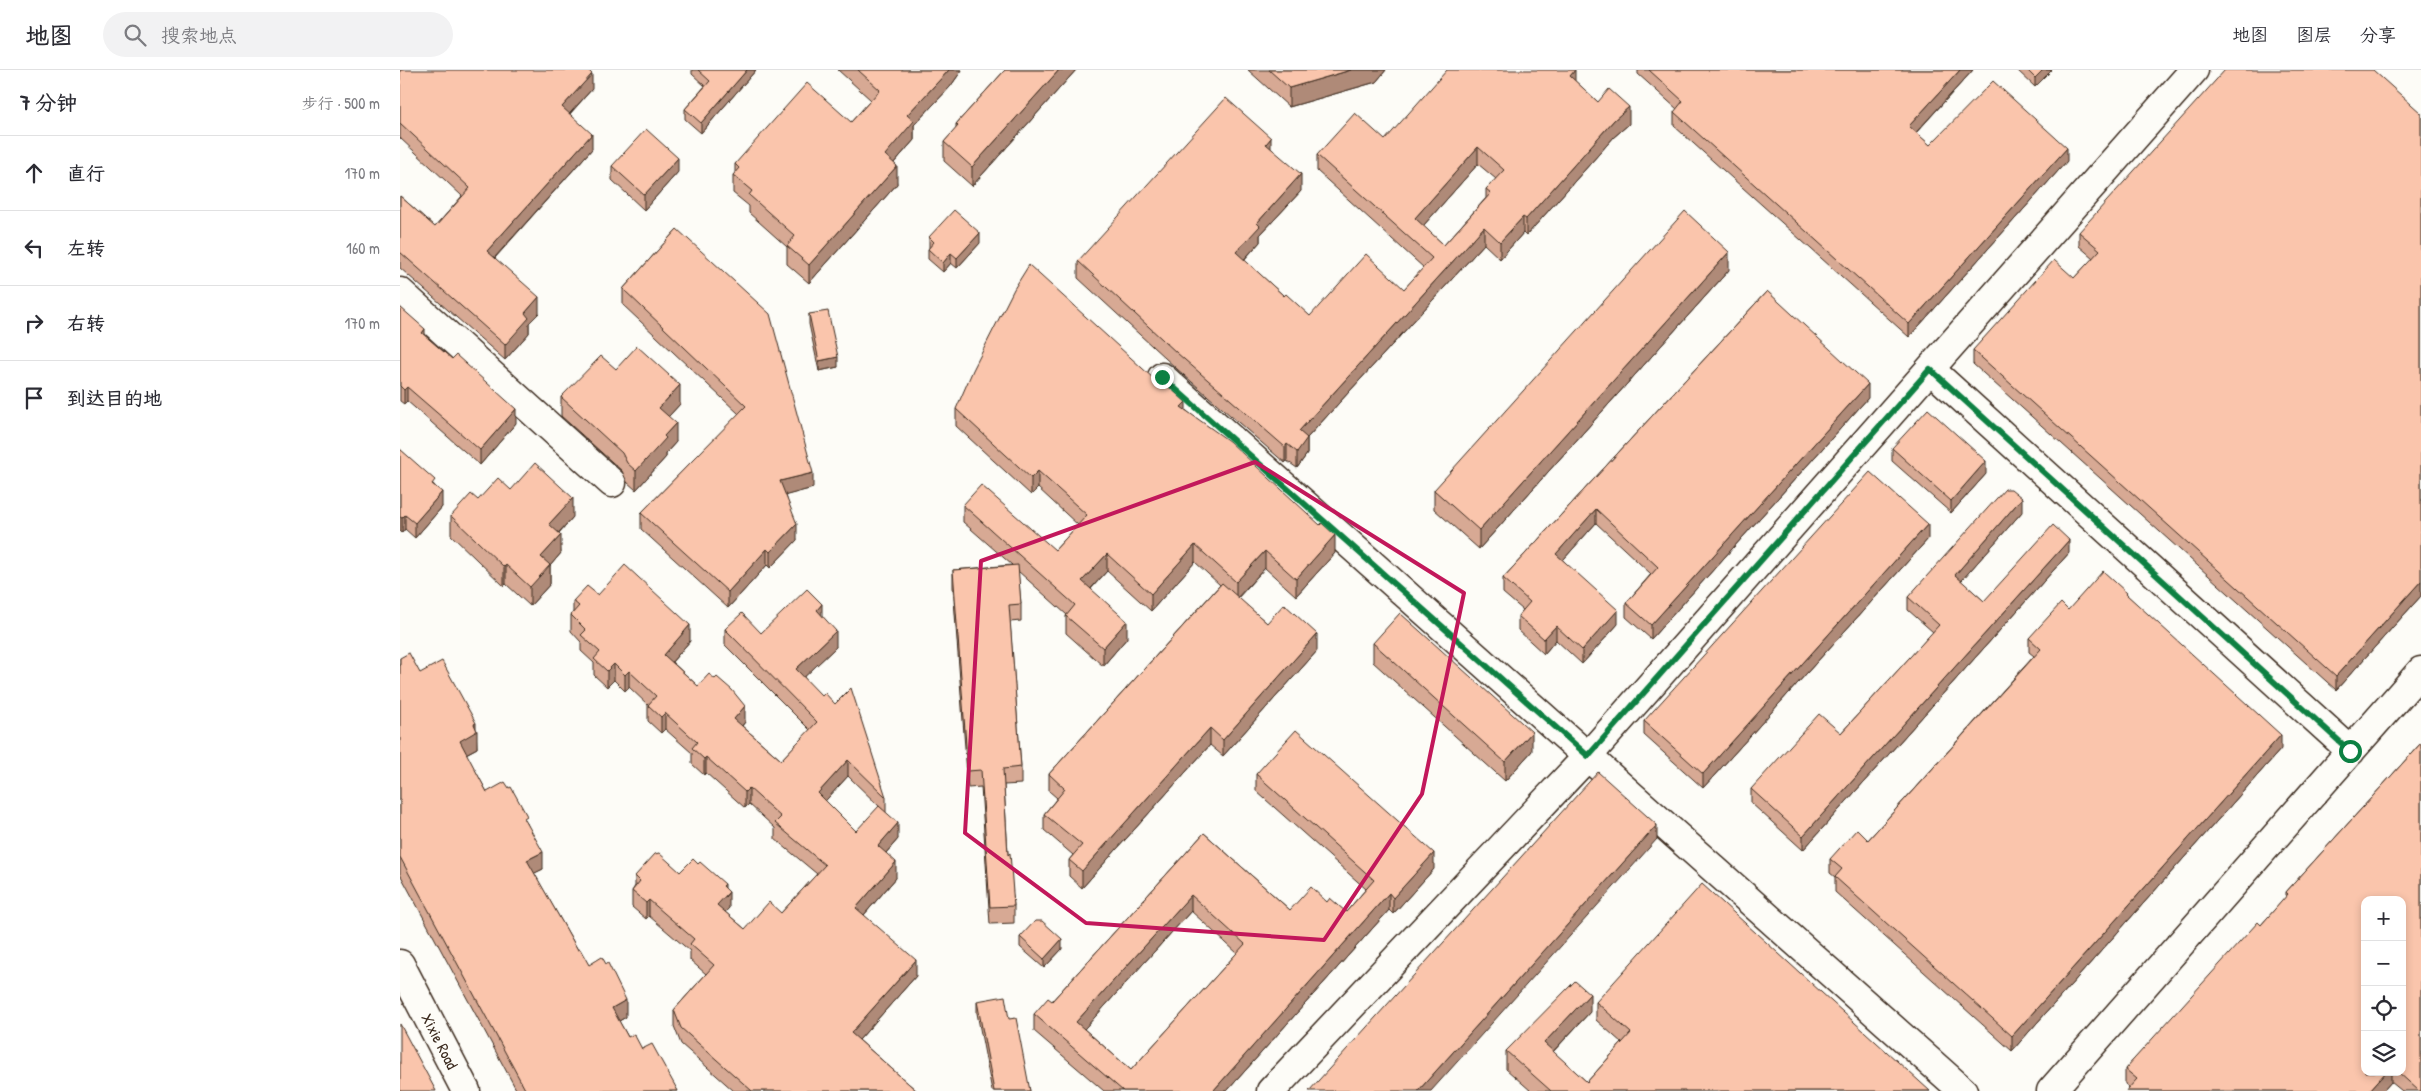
<!DOCTYPE html>
<html lang="zh">
<head>
<meta charset="utf-8">
<style>
  body { margin:0; font-family:"Patrick Hand","LXGW WenKai TC",sans-serif; background:#f2f2f3; color:#2b2b33 }
  .controls { position:absolute; right:15px; bottom:15px; display:grid; overflow:hidden; border-radius:10px; box-shadow:0 2px 8px #0003 }
  .controls button { width:45px; height:45px; display:grid; place-items:center; padding:0; border:0; border-bottom:1px solid #e1e1e2; background:#fff; color:#2b2b33; font:25px sans-serif }
  .stop { position:absolute; width:15px; height:15px; margin:-11px; border:4px solid #0b8043; border-radius:50%; background:#fff }
  .stop.end { background:#0b8043; border-color:#fff; box-shadow:0 1px 5px #0008 }
  .list { margin:0; padding:0; list-style:none }
  h2 { display:flex; justify-content:space-between; align-items:center; height:65px; margin:0; padding:0 20px; font-size:21px }
  h2 small { font-size:16px; font-weight:400; color:#7c7c81 }
  .list li { display:grid; grid-template-columns:32px 1fr auto; gap:15px; align-items:center; box-sizing:border-box; height:75px; padding:0 20px; border-top:1px solid #e1e1e2 }
  .list b { display:block; font-size:19px; white-space:nowrap }
  .list em { font-size:16px; font-style:normal; color:#7c7c81 }
  .icon { flex:none; width:28px; height:28px; fill:none; stroke:currentColor; stroke-width:2; stroke-linecap:round; stroke-linejoin:round }
  .map { position:relative; flex:none; width:2021px; height:1021px; overflow:hidden }
  header { display:flex; align-items:center; gap:30px; box-sizing:border-box; height:70px; padding:0 25px; background:#fff; border-bottom:1px solid #e1e1e2 }
  header strong { font-size:24px }
  nav { display:flex; gap:28px; margin-inline-start:auto; font-size:18px }
  .search { width:350px; height:45px; background:#f2f2f3; display:flex; align-items:center; gap:12px; box-sizing:border-box; padding:0 18px; border-radius:28px; color:#7c7c81; font-size:19px }
  main { display:flex }
  aside { flex:1; background:#fff }
  .map>svg:first-child { display:block }
  .lines { fill:none; stroke-linecap:round; stroke-linejoin:round }
  .minor-casing { stroke:#3b2a1e; stroke-width:31 }
  .minor { stroke:#fdfcf7; stroke-width:28 }
  .wall { fill:#d7a994; stroke:#3b2a1e; fill-rule:evenodd }
  .shaded-wall { fill:#af8a78; stroke:#3b2a1e }
  .building { fill:#fac5ac; stroke:#3b2a1e; fill-rule:evenodd }
  .route { stroke:#0b8043; stroke-width:6 }
  .marked { fill:none; stroke:#c2185b; stroke-width:4; stroke-linejoin:round }
  .labels { text-anchor:middle; stroke-width:4.5; stroke-linejoin:round; paint-order:stroke }
  .street-label { font-size:16px; fill:#3b2a1e; stroke:#fdfcf7 }
</style>
</head>
<body>
<header>
<strong>地图</strong>
<div class="search"><svg class="icon" aria-label="search" viewBox="0 0 24 24"><circle cx="10" cy="10" r="6"/><path d="M15 15l6 6"/></svg>搜索地点</div>
<nav><a>地图</a><a>图层</a><a>分享</a></nav>
</header>
<main>
<aside>
<h2>7 分钟<small>步行 · 500 m</small></h2>
<ul class="list">
<li><svg class="icon" aria-label="ahead" viewBox="0 0 24 24"><path d="M12 20V5M6 11l6-6 6 6"/></svg><div><b>直行</b></div><em>170 m</em></li>
<li><svg class="icon" aria-label="left" viewBox="0 0 24 24"><path d="M17 20v-9H6M10 6l-5 5 5 5"/></svg><div><b>左转</b></div><em>160 m</em></li>
<li><svg class="icon" aria-label="right" viewBox="0 0 24 24"><path d="M7 20v-9h11M14 6l5 5-5 5"/></svg><div><b>右转</b></div><em>170 m</em></li>
<li><svg class="icon" aria-label="arrive" viewBox="0 0 24 24"><path d="M6 21V4h12l-3 4 3 4H6"/></svg><div><b>到达目的地</b></div></li>
</ul>
</aside>
<div class="map">
<svg width="2021" height="1021" viewBox="0 0 2021 1021">
  <rect width="100%" height="100%" fill="#fdfcf7"/>
  <filter id="ink" filterUnits="userSpaceOnUse"><feTurbulence type="fractalNoise" baseFrequency=".02" numOctaves="2"/><feDisplacementMap in="SourceGraphic" scale="10" xChannelSelector="R" yChannelSelector="G"/><feConvolveMatrix kernelMatrix="1 2 1 2 8 2 1 2 1" color-interpolation-filters="sRGB"/></filter>
  <g filter="url(#ink)">
    <g class="lines">
      <defs>
        <path id="minor" d="M0,222L212,413
          M1530,299L1951,681
          M762,307L1563,1021
          M0,894L66,1021
          M871,1021L1188,686L1794,0
          M1651,1021L2021,601"/>
      </defs>
      <use href="#minor" class="minor-casing"/>
      <use href="#minor" class="minor"/>
    </g>
    <path class="wall" d="M0,0L192,19L170,44L192,79L95,188L139,243L129,253V263L105,290L0,198V126L35,157L62,126L0,68Z
      M292,0H356L301,63L285,49V39L305,16L292,4Z
      M438,0H562L550,17L514,55V70L494,93L497,114L409,213L387,194V177L349,143V136L333,123V105L335,103V94L451,52L471,30Z
      M605,0H676L572,116L544,91V72L556,59V54Z
      M848,0H986L976,12L889,37Z
      M1238,0H1573L1516,63L1530,75L1667,91L1509,267L1274,56V42L1277,39L1238,4Z
      M1617,0H1652L1635,17Z
      M1175,11L1198,32L1229,54L1214,67L1126,166L1123,163L1100,189L1084,174L907,368V384L897,398L887,391L885,393L777,299L678,208V191L871,78L901,121L860,165V172L844,190L884,226L910,246L1004,219L1024,198L917,101V85L985,70ZM1078,94L1096,109L1086,119V128L1044,175L1023,156Z
      M2021,43V526L1936,620L1573,294V280L1674,208L1693,188L1679,176V162Z
      M212,96L278,102L244,140L212,110Z
      M277,159L413,418L386,425L397,470L370,498L367,495L328,538L241,459V443L339,344L223,235V219Z
      M529,167L580,173L557,198L551,193L543,202L528,189V179L529,178Z
      M1329,200L1079,479L1034,439V420Z
      M1367,221L1468,328L1251,569L1226,547V533L1251,504L1196,453L1163,490L1218,554L1182,594L1156,570L1144,584L1118,560V546L1123,540L1103,523V508Z
      M0,237L25,266L116,353L80,395L7,331L4,334L0,331Z
      M409,244L438,297L419,301L409,254Z
      M161,327L280,334L268,347L276,372L266,383V387L236,420L227,412L222,401L161,346Z
      M556,339L786,340L935,483L896,526L865,498L838,528L867,553L917,581L823,686L810,675L682,818L669,806V790L673,785L644,760V744L657,728L649,721V704L820,515L795,492L751,541L707,501L691,519L727,568L703,596L666,563V546L667,545L618,501L621,534V551L610,552L621,697V714L604,715L608,785L614,836V853L590,854L581,717L568,718L553,517V500L612,495L563,452V435L655,480L678,455L638,418L631,425L556,356Z
      M1492,378L1586,404L1551,443L1492,391Z
      M0,379L35,416L42,437L15,468L5,459L2,463L0,461Z
      M111,420L173,447L159,463L161,483L150,496V514L130,536L106,514L104,516L51,465V446L78,430Z
      M1622,442L1561,511L1584,531L1669,483L1403,780L1351,733V719L1441,663L1533,562L1508,540V527Z
      M1528,469L1303,718L1244,665V651Z
      M198,525L290,571L272,592L298,616L345,652L342,656L381,690L410,660L325,575V559L361,563L422,546L436,577L404,607L486,727V743L498,769L486,783L496,808L464,845L516,906L459,970L517,1021H334L281,974L274,956V940L306,904L290,890V881L249,846L246,849L232,837V821L235,816V806L280,802L325,818L329,838L325,842L345,859L381,843L417,804L375,769V758L349,734L345,738L306,703L304,705L292,694V683L265,659L261,663L248,651V635L229,617L225,621L214,610L207,617L194,605V593L181,581V572L171,561V545L173,542V531ZM448,706L483,740L456,761L425,731Z
      M1727,525L1881,679L1612,981L1435,822V807L1430,803V789L1468,770L1634,586L1629,582V568L1668,540Z
      M973,573L1132,681L1105,711L973,592Z
      M0,588L20,603L76,659L77,678L66,684L87,722L127,753L143,799L134,803L178,880L226,947L219,951L228,967L242,979L278,1021H117L0,804Z
      M2021,673V1021H2002L1991,1012L1983,1021H1726L1729,1017L1725,1014V999L1861,855L1886,827V822ZM2002,830V1002H1965Z
      M856,704L1034,799L993,844L989,840L827,1021H704L634,961V944L652,931L804,763L890,840L927,832L946,842L966,819L856,721ZM791,841L837,883L731,1000L684,959Z
      M620,867L662,879L644,898L620,877Z
      M577,931L609,949L630,1021H592L577,943Z
      M1196,932L1530,1021H1131L1106,999V981L1190,942L1153,982L1187,1012L1222,973L1196,950Z"/>
    <path class="shaded-wall" d="M347,0H356L301,63V53Z
      M549,0H562L550,17L514,55V70L485,103V85L507,45Z
      M659,0H676L572,116V97Z
      M951,0H986L976,12L889,37V18Z
      M1175,0V16L1170,6Z
      M1560,0H1573L1509,70V56Z
      M1643,0H1652L1635,17V8Z
      M192,4V19L162,52V37Z
      M1229,37V54L1214,67L1126,166V149L1214,50Z
      M192,64V79L87,196V181Z
      M871,68V85L866,74Z
      M1078,77V94L1015,165V148Z
      M1667,78V91L1509,267V254Z
      M278,88V102L244,140V125Z
      M497,96V114L409,213V195Z
      M901,104V121L860,165V172L836,198V182L857,153Z
      M1123,147V163L1100,189V172Z
      M1084,157V174L907,368V384L897,398V382L899,361Z
      M580,163V173L557,198V188Z
      M1329,182V200L1079,479V460Z
      M551,183V193L543,202V193Z
      M139,227V243L129,253V263L105,290V275L125,243Z
      M25,259V273L22,263Z
      M438,287V297L419,301V291Z
      M1468,314V328L1251,569V555Z
      M280,315V334L259,357V338Z
      M7,317V331L4,334V320Z
      M786,332V349L781,337Z
      M116,339V353L80,395V380Z
      M276,353V372L266,383V387L236,420V401L264,366Z
      M887,374V391L885,393V377Z
      M1586,391V404L1551,443V431Z
      M638,401V418L631,425V408Z
      M413,403V418L380,427V411Z
      M42,422V437L15,468V453Z
      M173,428V447L149,473V454Z
      M1622,428V442L1555,518V505Z
      M1196,439V453L1156,498V484Z
      M5,445V459L2,463V448Z
      M397,454V470L370,498V482Z
      M1528,454V469L1303,718V704Z
      M161,465V483L150,496V514L130,536V517L141,487Z
      M935,465V483L896,526V509Z
      M1669,470V483L1403,780V766Z
      M795,475V492L751,541V524Z
      M367,479V495L328,538V522Z
      M865,481V498L836,529V512Z
      M707,484V501L682,528V511Z
      M106,495V514L104,516V497Z
      M2021,511V526L1936,620V606Z
      M422,534V550L417,540Z
      M1218,540V554L1182,594V580Z
      M727,551V568L703,596V578Z
      M290,555V571L264,601V585Z
      M1156,556V570L1144,584V569Z
      M436,561V577L396,615V599Z
      M917,564V581L823,686V670Z
      M214,594V610L207,617V601Z
      M229,601V617L225,621V605Z
      M345,636V652L334,665V649Z
      M265,643V659L261,663V647Z
      M76,653V662L77,661V678L60,687V671L74,654Z
      M810,658V675L682,818V801Z
      M1132,662V681L1105,711V692Z
      M1881,665V679L1612,981V966Z
      M306,687V703L304,705V689Z
      M448,690V706L418,739V723Z
      M349,718V734L345,738V722Z
      M498,753V769L478,792V776Z
      M1257,755V769L1031,1021H1018Z
      M143,782V799L127,807V790Z
      M1034,783V799L993,844V828Z
      M496,792V808L456,854V838Z
      M325,814V827L329,822V838L317,851V835L323,816Z
      M989,823V840L827,1021H813Z
      M791,825V841L676,968V952Z
      M249,830V846L246,849V833Z
      M662,869V879L644,898V889Z
      M516,890V906L451,979V963Z
      M1190,924V942L1144,991V973Z
      M226,930V947L212,955V938Z
      M1986,1002H1991V1012L1983,1021H1969Z"/>
    <path class="building" d="M0,0H188L192,4L162,37L192,64L87,181L139,227L125,243L129,248L105,275L0,182V126L35,157L70,118L0,53Z
      M298,0H347L301,53L285,39L310,11Z
      M458,0H549L507,45L514,51L485,85L497,96L409,195L387,176L395,166L349,125L352,121L333,105L339,98L335,94L407,13L451,52L480,20Z
      M605,0H659L572,97L544,72L558,56L556,54Z
      M869,0H951L889,18Z
      M1047,0H1175L1170,6L1198,32L1209,19L1229,37L1214,50L1126,149L1123,147L1100,172L1084,157L899,361L907,368L897,382L887,374L885,377L777,283L678,191L826,28L871,68L866,74L901,104L857,153L860,156L836,182L884,226L886,224L910,246L966,184L1004,219L1032,188L917,85L955,43L985,70ZM1078,77L1104,100L1086,119L1091,123L1044,175L1015,148Z
      M1249,0H1560L1509,56L1530,75L1593,11L1667,78L1509,254L1274,42L1283,31Z
      M1627,0H1643L1635,8Z
      M1825,0H1973L2021,43V511L1936,606L1573,280L1654,190L1674,208L1700,180L1679,162Z
      M246,59L278,88L244,125L212,96Z
      M554,140L580,163L557,188L551,183L543,193L528,179L534,172L529,167Z
      M1285,141L1329,182L1079,460L1034,420Z
      M277,159L370,244L413,403L380,411L397,454L370,482L367,479L328,522L241,443L346,336L223,219Z
      M629,195L753,308L756,305L786,332L781,337L829,371L920,455L922,453L935,465L896,509L865,481L836,512L795,475L751,524L707,484L682,511L727,551L703,578L666,546L675,535L563,435L581,415L655,480L687,445L638,401L631,408L556,339L573,300L614,219Z
      M1367,221L1468,314L1251,555L1226,533L1258,497L1196,439L1156,484L1218,540L1182,580L1156,556L1144,569L1118,546L1130,532L1103,508Z
      M0,237L25,259L22,263L52,289L56,285L116,339L80,380L7,317L4,320L0,316Z
      M428,241L438,287L419,291L409,244Z
      M237,276L280,315L259,338L276,353L264,366L266,368L236,401L227,393L222,383L161,327L201,286L216,299Z
      M1528,339L1586,391L1551,431L1492,378Z
      M0,379L35,410L32,414L42,422L15,453L5,445L2,448L0,447Z
      M135,393L173,428L149,454L161,465L141,487L150,495L130,517L106,495L104,497L51,446L71,424L78,430L98,408L111,420Z
      M1470,402L1528,454L1303,704L1244,651Z
      M1605,419H1611L1622,428L1555,505L1584,531L1653,455L1669,470L1403,766L1351,719L1419,644L1441,663L1539,555L1508,527Z
      M225,495L290,555L264,585L298,616L309,604L315,609L317,607L332,620L345,636L334,649L381,690L417,652L325,559L342,543L361,563L407,519L422,534L417,540L436,561L396,599L422,626L425,623L435,634L451,618L486,727L448,690L418,723L456,761L479,736L498,753L478,776L496,792L456,838L516,890L451,963L517,1021H352L281,958L274,940L314,895L290,874L294,869L249,830L246,833L232,821L240,811L235,806L255,784L259,783L280,802L293,789L298,794L300,792L325,814L323,816L329,822L317,835L345,859L369,832L381,843L425,795L375,753L381,747L349,718L345,722L306,687L304,689L292,678L297,672L265,643L261,647L248,635L256,626L229,601L225,605L214,594L207,601L194,589L200,582L181,565L186,560L171,545L179,536L173,531L187,516L198,525Z
      M618,495L621,534L609,535L621,697L603,699L608,785L610,783L614,836L590,837L581,700L568,701L553,500Z
      M1703,501L1727,523L1726,524L1881,665L1612,966L1435,807L1442,799L1430,789L1457,759L1468,770L1641,579L1629,568L1661,533L1668,540Z
      M822,513L867,553L884,534L917,564L823,670L810,658L682,801L669,790L682,775L644,744L665,719L649,704Z
      M1000,543L1132,662L1105,692L973,573Z
      M9,583L20,603L42,591L76,653L74,654L77,661L60,671L79,707L87,722L105,712L109,718L111,717L127,746L124,748L143,782L127,790L178,880L180,879L189,895L202,887L206,894L208,893L226,930L212,938L228,967L234,964L242,979L252,974L278,1021H126L0,787V588Z
      M896,660L1034,783L993,828L989,823L813,1021H723L634,944L648,928L652,931L804,763L890,840L911,817L927,832L930,828L946,842L974,810L856,704ZM791,825L845,874L731,1000L676,952Z
      M2021,673V1021H2019L1998,1002H2002V830H1965V1002H1986L1969,1021H1726L1737,1009L1725,999L1858,852L1861,855L1888,824L1886,822Z
      M1198,702L1257,755L1018,1021H909Z
      M1302,814L1530,1021H1151L1106,981L1175,911L1190,924L1144,973L1187,1012L1231,963L1196,932Z
      M635,851H642L662,869L644,889L620,867Z
      M605,926L609,949L616,948L630,1021H594L577,931Z
      M0,954L36,1021H0Z"/>
  </g>
  <g class="lines" filter="url(#ink)">
    <path class="route" d="M762,307L1188,686L1530,299L1950,681"/>
  </g>
  <path class="marked" d="M855,392L1064,523L1022,724L924,870L686,853L565,763L581,491Z"/>
  <g class="labels">
    <g class="street-label">
      <text transform="translate(40 971) rotate(63)" y="6">Xixie Road</text>
    </g>
  </g>
</svg>
<div class="controls">
<button>+</button>
<button>−</button>
<button><svg class="icon" aria-label="locate" viewBox="0 0 24 24"><circle cx="12" cy="12" r="6"/><path d="M12 2v4M12 18v4M2 12h4M18 12h4"/></svg></button>
<button><svg class="icon" aria-label="layers" viewBox="0 0 24 24"><path d="M12 4l9 5-9 5-9-5zM3 14l9 5 9-5"/></svg></button>
</div>
<div class="stop" style="left:1950px;top:681px"></div>
<div class="stop end" style="left:762px;top:307px"></div>
</div>
</main>
</body>
</html>
